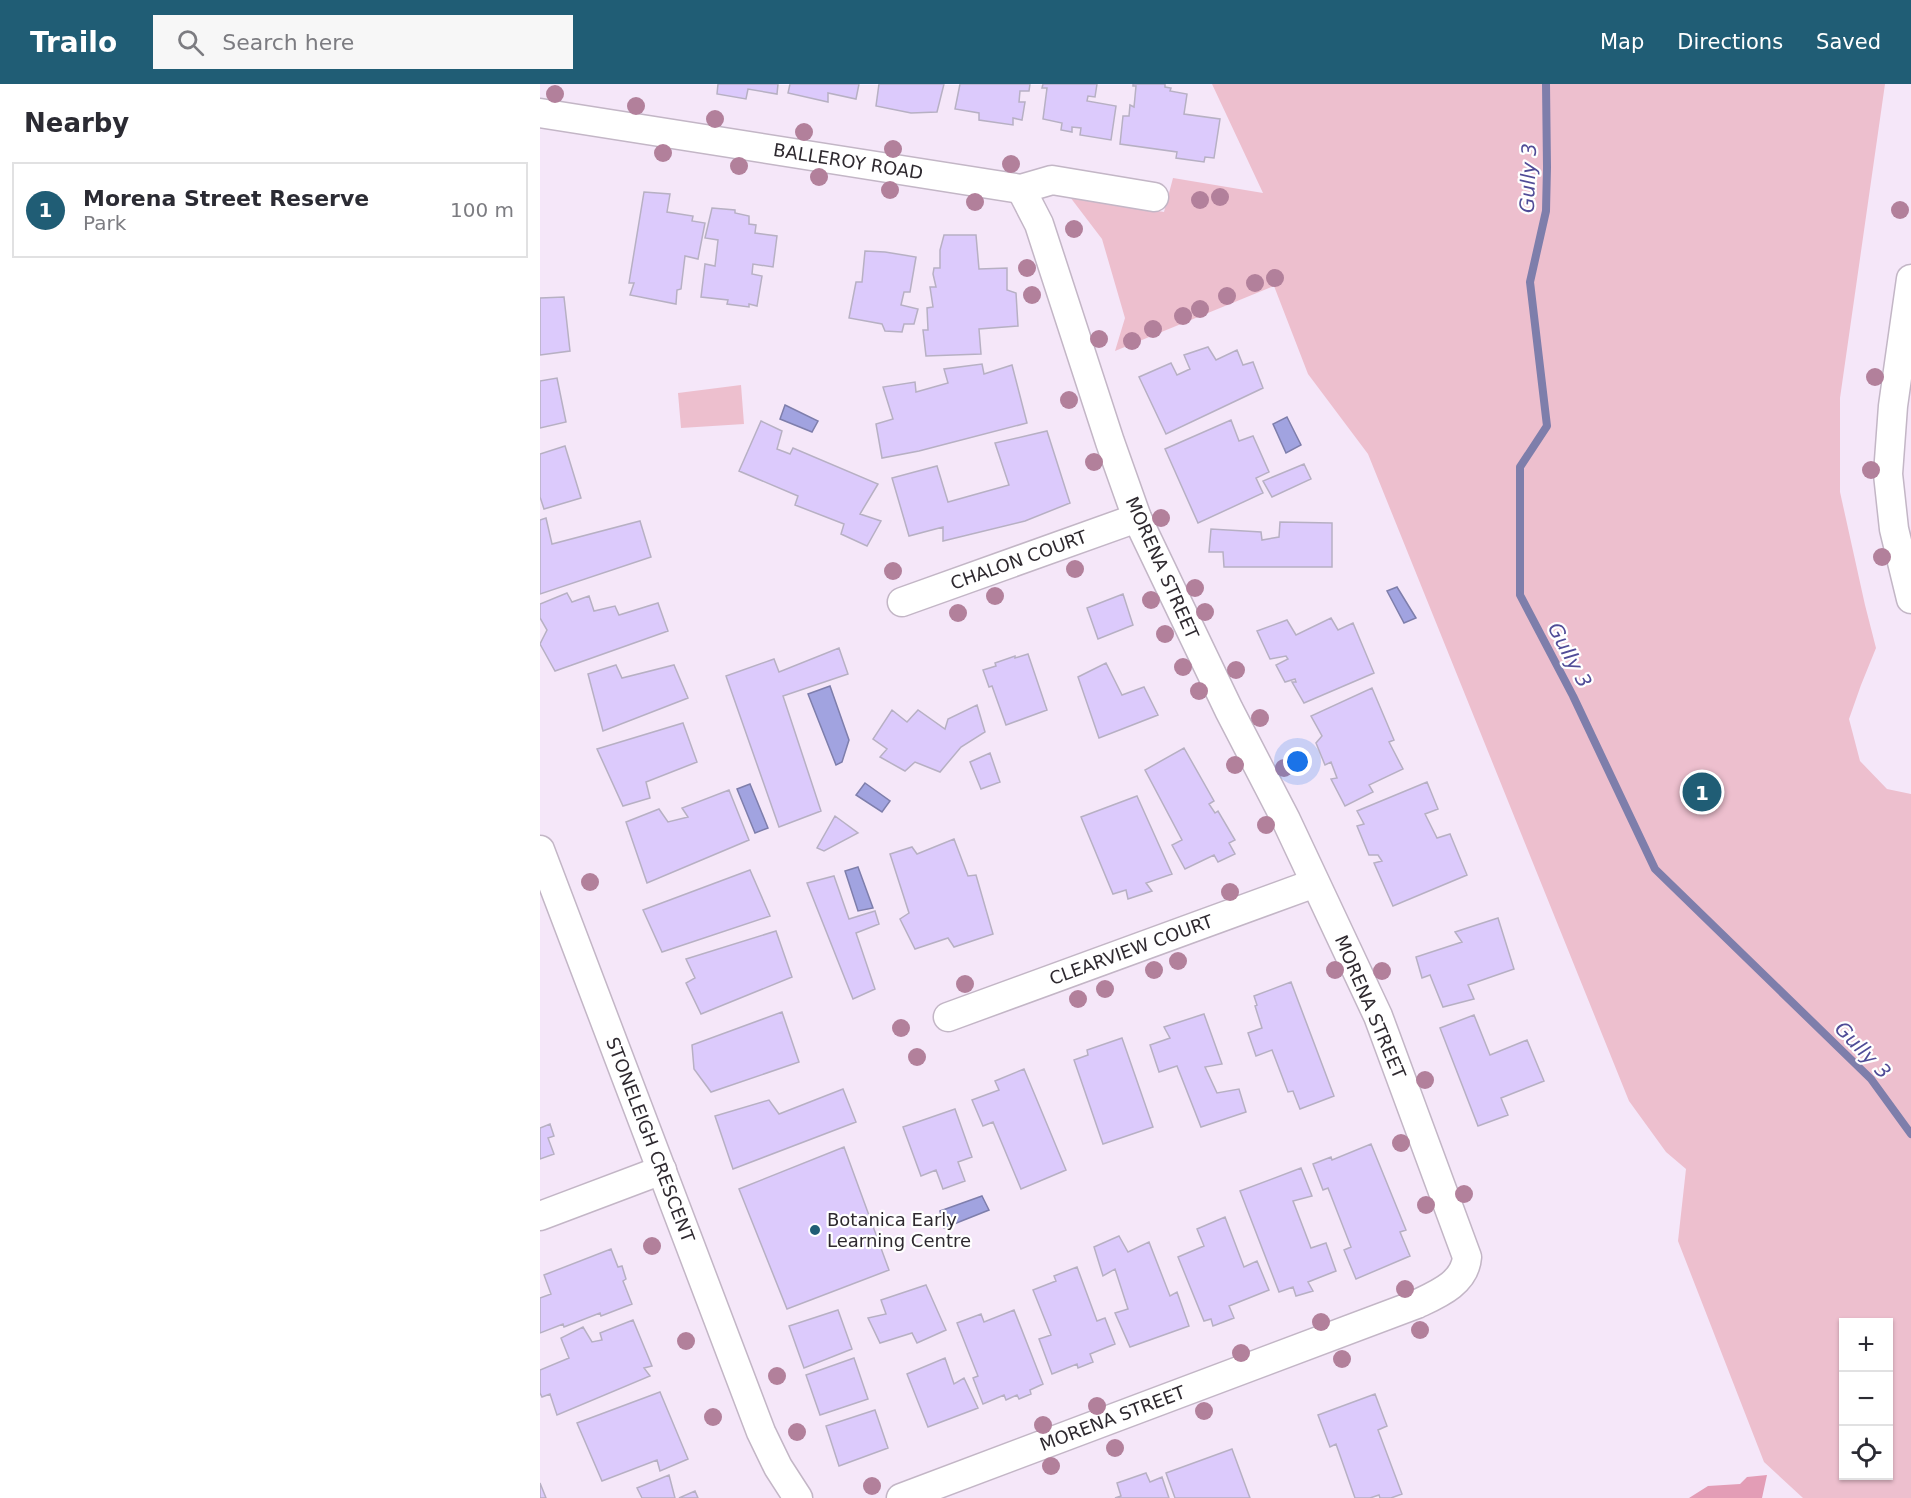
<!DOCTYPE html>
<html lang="en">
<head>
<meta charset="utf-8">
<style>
  body { margin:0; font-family:"DejaVu Sans",sans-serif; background:#f7f7f7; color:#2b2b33 }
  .controls { position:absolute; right:18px; bottom:18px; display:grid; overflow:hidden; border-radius:0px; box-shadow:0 2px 4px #0004 }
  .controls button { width:54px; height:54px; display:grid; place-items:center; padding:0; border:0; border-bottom:2px solid #e1e1e2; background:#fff; color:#2b2b33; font:30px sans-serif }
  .you { position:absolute; left:758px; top:678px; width:21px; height:21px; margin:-15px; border:4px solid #fff; border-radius:50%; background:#1a73e8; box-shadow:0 0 0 9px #1a73e833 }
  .badge { display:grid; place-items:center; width:39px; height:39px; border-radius:50%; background:#205d75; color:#fff; font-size:20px; font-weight:700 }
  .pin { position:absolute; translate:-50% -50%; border:3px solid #fff; box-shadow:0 2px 6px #0006 }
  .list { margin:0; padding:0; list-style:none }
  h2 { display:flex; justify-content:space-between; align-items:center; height:78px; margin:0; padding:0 24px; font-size:26px }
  h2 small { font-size:20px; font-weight:400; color:#7c7c81 }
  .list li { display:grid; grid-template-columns:39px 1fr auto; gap:18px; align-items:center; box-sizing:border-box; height:96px; margin:0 12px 12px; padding:0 12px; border:2px solid #e1e1e2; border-radius:0px }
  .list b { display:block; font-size:22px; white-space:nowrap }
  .list p { margin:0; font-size:20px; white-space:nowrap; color:#7c7c81 }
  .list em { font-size:20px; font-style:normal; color:#7c7c81 }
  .icon { flex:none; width:33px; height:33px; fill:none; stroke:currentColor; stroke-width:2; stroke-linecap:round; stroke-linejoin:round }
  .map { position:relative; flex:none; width:1371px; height:1414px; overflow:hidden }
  header { display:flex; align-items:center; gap:36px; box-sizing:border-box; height:84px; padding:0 30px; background:#205d75; color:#fff }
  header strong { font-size:28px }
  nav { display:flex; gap:33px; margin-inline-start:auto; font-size:21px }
  .search { width:420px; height:54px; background:#f7f7f7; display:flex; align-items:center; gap:15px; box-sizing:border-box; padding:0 21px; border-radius:0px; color:#7c7c81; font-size:22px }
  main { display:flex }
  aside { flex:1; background:#fff }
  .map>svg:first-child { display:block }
  .green { fill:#edbfce; fill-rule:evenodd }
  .forest { fill:#e39db6 }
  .water { fill:#a1a3e0; stroke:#7e7eab; stroke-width:1.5 }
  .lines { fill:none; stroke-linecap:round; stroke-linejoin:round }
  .stream { stroke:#7e7eab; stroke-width:8 }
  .building { fill:#dccafc; stroke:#b7b0c3; stroke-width:1.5 }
  .minor-casing { stroke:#c3b6c6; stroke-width:31 }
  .minor { stroke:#fff; stroke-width:28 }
  .tree { fill:#b2809b }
  .poi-dot { fill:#205d75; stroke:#fff; stroke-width:2 }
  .labels { text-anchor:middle; stroke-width:4.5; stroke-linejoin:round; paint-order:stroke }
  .street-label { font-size:18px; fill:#2e292f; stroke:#fff }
  .poi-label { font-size:18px; fill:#2e292f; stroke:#fff; text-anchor:start }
  .water-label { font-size:20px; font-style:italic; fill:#504c97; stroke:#fff }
</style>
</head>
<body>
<header>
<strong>Trailo</strong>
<div class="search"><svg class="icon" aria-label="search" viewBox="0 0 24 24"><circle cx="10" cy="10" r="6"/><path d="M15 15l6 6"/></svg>Search here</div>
<nav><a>Map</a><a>Directions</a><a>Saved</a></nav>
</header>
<main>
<aside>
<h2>Nearby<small></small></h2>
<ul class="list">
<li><span class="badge">1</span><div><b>Morena Street Reserve</b><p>Park</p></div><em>100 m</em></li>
</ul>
</aside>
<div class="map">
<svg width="1371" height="1414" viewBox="0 0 1371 1414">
  <rect width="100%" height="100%" fill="#f5e7f9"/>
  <path class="green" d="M672,0H1345L1300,314V408L1325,521L1336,564L1321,601L1309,635L1320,677L1347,705L1371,710V1414H1263L1224,1378L1138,1157L1146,1085L1126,1068L1089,1017L828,370L768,290L734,202L575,267L585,234L562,155L530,113L624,128L633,94L723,109ZM1304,1238H1348V1392H1304Z
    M201,301L204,340L141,344L138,309Z"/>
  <path class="forest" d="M1227,1391L1222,1414H1149L1168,1402L1200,1400L1207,1393Z"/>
  <path class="water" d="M245,321L278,337L272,348L240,335Z
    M747,333L761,361L746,369L733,340Z
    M857,503L876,534L864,539L847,507Z
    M290,602L309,656L302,678L296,681L268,610Z
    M325,699L350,717L342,728L316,711Z
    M210,700L228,744L215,749L197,705Z
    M318,783L333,824L318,827L305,787Z
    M442,1112L449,1126L404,1144L400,1127Z"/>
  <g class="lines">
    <path class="stream" d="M1006,0L1007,83L1006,127L990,198L1007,342L980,383V511L1033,612L1115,785L1331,995L1371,1050"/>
  </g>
  <path class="building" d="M178,0H238L237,10L208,5L206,15L177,10Z
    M250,0H319L316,15L288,9V18L248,9Z
    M339,0H404L397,28L371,29L336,22Z
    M420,0H490L489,7H480L479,18H485L482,36L473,34V41L439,36V29L415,25Z
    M503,0H557L555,13L548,12L547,17L576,22L571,56L540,51L541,44L532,43V48L521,46L522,39L503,35L507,4H502Z
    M593,0H625V3L631,4L630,7L647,10L644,30L680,35L674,74L665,73L664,78L636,74L637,68L580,60L583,32H589L590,21L594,23L596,2H593Z
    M104,108L130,110L127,128L153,132L152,137L165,139L158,175L145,172L141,205L137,206L136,220L90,211L94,199H89Z
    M172,124L195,126V129L209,132V140L216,141L215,149L237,152L233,183L213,180L212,190L222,192L217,222L209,220V223L187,220L188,216L161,213L165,180L175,182L178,156L165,154Z
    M404,151H436L439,185L467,184V206L476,209L478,242L439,245L441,270L386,272L383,246H388L387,224L393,223L390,203H396L393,190L394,184H400V166Z
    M325,167L345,168L376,173L370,208H364L361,221L378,225L374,240H364L362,248L345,247L342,240L309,234L316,198H322Z
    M24,213L30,267L0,271V214Z
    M668,263L676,276L697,266L703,281L713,278L723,304L626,350L599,293L631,279L637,291L650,285L644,271Z
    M442,280L444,290L472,281L487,339L379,367L342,374L336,340L353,335L343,303L375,298L376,308L408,299L404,285Z
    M17,294L26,338L0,344V297Z
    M691,336L699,357L713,352L729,388L716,394L723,409L658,439L625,365Z
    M221,337L242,347L237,365L250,370L253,364L338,400L320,430L341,437L327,462L301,450L304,440L255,421L258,412L199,387Z
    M507,347L530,419L485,437L403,457V443L369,452L352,394L397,382L408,418L469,401L455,359Z
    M25,362L41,414L4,425L0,413V370Z
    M764,380L771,395L732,413L723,397Z
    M6,434L12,460L100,437L111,473L0,510V436Z
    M740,438L792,439V483H684L683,468H669L671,445L721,448L722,456L739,453Z
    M27,509L32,518L49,512L54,527L75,522L79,531L118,519L128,547L15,587L0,560L7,546L0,534V520Z
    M583,510L593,541L558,555L547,524Z
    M791,534L798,546L813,539L834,589L764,619L752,598H756L755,595L745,598L736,581L748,575L746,572L730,575L717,547L747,536L756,551Z
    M299,564L308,590L243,612L281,727L239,743L186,592L234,575L239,588Z
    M488,570L507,626L466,641L452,602L449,603L443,586L456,582L455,579L475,572V574Z
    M566,579L582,611L604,603L618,631L559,654L538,593Z
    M76,581L82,594L134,581L148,614L63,647L48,590Z
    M832,604L854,656L849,658L863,685L829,701L833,708L805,722L791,695L797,694L791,678L785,681L776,659L782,652L771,632Z
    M437,621L445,648L421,663L400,688L375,678L365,687L340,673L347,665L333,655L352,626L367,638L378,626L405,645L408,635Z
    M143,639L157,678L106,698L110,714L83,722L57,665Z
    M644,664L674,717L669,720L675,729L678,727L695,756L689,759L695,770L678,778L674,771L645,785L632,761L642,756L605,686Z
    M450,669L460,698L441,705L430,678Z
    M887,698L898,725L885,730L897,754L910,750L927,791L853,822L834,779L842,777L838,771H829L817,742L824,740L817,727Z
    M189,706L209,756L107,799L86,738L119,725L128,738L148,733L142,724Z
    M597,712L632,790L606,799L612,807L588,815L586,806L573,810L541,733Z
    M295,732L318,749L284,767L277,764Z
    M414,755L428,792L436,791L453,850L414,863L408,854L375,865L360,835L369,829L350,770L372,763L377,770Z
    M210,786L230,832L122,868L103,826Z
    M294,792L309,835L335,827L339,840L316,849L335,905L313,915L267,799Z
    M958,834L974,885L928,901L934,915L903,923L890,891L882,894L876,873L922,858L915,848Z
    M236,847L252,893L161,930L146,899L155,894L146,875Z
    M751,898L794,1012L760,1025L753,1007L748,1008L732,966L716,972L708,949L722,944L715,922L717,921L714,912Z
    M242,928L259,978L171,1008L154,985L152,961Z
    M664,930L682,980L665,983L677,1009L699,1005L706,1028L661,1043L637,982L619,988L610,961L630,954L624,943Z
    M934,931L950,971L987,956L1004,997L961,1014L968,1031L938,1042L900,944Z
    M582,954L613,1043L563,1060L534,976L548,971L547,966Z
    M484,985L526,1086L481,1105L453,1038L443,1042L432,1016L459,1006L455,997Z
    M303,1005L316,1038L193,1085L175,1032L229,1016L239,1030Z
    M415,1025L432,1073L418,1078L425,1097L403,1105L396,1086L381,1092L363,1043Z
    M10,1040L14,1052L8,1054L14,1070L0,1075V1044Z
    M831,1060L866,1146L860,1148L870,1172L816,1195L804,1166L811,1163L788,1104L783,1106L773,1080L791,1073L792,1076Z
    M304,1063L349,1186L247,1225L199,1105Z
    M761,1084L772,1112L753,1117L771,1164L786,1159L796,1187L768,1198L773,1207L756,1212L753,1203L739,1208L700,1107Z
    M685,1133L704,1183L717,1177L729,1206L689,1222L694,1234L673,1242L671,1235L664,1237L638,1173L664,1162L657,1145Z
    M579,1152L588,1168L609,1158L630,1212L637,1208L649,1242L590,1263L575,1229L588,1225L575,1185L563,1192L554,1163Z
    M71,1165L78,1183L82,1182L86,1195L83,1197L92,1220L61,1232L60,1229L24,1243L23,1240L0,1249V1214L11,1210L4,1191Z
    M537,1183L557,1237L565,1234L575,1260L550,1270L553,1278L538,1284L537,1280L512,1290L499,1255L511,1251L493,1206L516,1197L514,1192Z
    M386,1201L406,1246L377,1259L372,1249L340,1259L328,1234L346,1230L341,1216Z
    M298,1226L312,1265L264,1284L249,1242Z
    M474,1226L503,1300L490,1306L491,1310L479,1315L477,1311L466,1316L464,1311L443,1320L433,1294L438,1292L417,1239L441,1230L444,1238Z
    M93,1236L112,1282L104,1284L110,1292L17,1331L10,1310L2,1313L0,1309V1286L29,1274L21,1254L43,1243L52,1258L62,1256L60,1249Z
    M314,1274L328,1315L280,1331L266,1291Z
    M405,1274L414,1300L424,1294L438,1324L388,1343L367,1290Z
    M120,1308L148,1375L120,1387L117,1376L62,1397L37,1339Z
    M835,1310L847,1342L838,1346L862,1410L851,1414H840L839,1411L830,1414H815L796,1360L790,1363L778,1331Z
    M335,1326L348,1364L299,1382L286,1342Z
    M692,1365L710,1414H635L626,1389Z
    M606,1389L610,1398L622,1393L629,1414H575L581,1412L577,1399Z
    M129,1391L135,1414H102L97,1404Z
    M0,1399L6,1414H0Z
    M155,1407L158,1414H139Z"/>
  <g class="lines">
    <defs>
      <g id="minor">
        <path id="s1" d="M0,29L481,105L512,96L614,113"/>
        <path d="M1371,195L1353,322L1348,390L1354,445L1371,515"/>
        <path id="s2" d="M362,518L597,434"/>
        <path id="s3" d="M0,766L221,1348L238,1383L258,1414"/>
        <path id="s4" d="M408,933L775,799"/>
        <path d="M0,1132L122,1086"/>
        <path id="s5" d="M361,1414L877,1220C898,1210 925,1199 927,1173L838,932L746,736L689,626L597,434L570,358L499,140L481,105"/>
      </g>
    </defs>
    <use href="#minor" class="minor-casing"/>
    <use href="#minor" class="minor"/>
  </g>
  <g class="tree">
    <circle cx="15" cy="10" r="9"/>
    <circle cx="96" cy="22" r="9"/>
    <circle cx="175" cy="35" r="9"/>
    <circle cx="264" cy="48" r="9"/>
    <circle cx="353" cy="65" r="9"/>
    <circle cx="123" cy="69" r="9"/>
    <circle cx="471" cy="80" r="9"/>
    <circle cx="199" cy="82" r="9"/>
    <circle cx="279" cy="93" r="9"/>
    <circle cx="350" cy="106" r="9"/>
    <circle cx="680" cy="113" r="9"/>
    <circle cx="660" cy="116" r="9"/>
    <circle cx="435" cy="118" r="9"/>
    <circle cx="1360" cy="126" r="9"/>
    <circle cx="534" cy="145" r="9"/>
    <circle cx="487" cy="184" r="9"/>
    <circle cx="735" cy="194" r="9"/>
    <circle cx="715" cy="199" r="9"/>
    <circle cx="492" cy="211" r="9"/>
    <circle cx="687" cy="212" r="9"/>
    <circle cx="660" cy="225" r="9"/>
    <circle cx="643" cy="232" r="9"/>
    <circle cx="613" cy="245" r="9"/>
    <circle cx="559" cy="255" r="9"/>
    <circle cx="592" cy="257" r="9"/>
    <circle cx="1335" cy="293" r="9"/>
    <circle cx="529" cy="316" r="9"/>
    <circle cx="554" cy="378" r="9"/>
    <circle cx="1331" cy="386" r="9"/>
    <circle cx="621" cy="434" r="9"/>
    <circle cx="1342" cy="473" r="9"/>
    <circle cx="535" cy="485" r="9"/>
    <circle cx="353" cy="487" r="9"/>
    <circle cx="655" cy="504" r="9"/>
    <circle cx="455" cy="512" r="9"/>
    <circle cx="611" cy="516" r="9"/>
    <circle cx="665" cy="528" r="9"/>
    <circle cx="418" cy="529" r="9"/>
    <circle cx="625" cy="550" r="9"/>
    <circle cx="643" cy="583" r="9"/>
    <circle cx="696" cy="586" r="9"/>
    <circle cx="659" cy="607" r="9"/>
    <circle cx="720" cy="634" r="9"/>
    <circle cx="695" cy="681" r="9"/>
    <circle cx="744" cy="684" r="9"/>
    <circle cx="726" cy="741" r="9"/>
    <circle cx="50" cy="798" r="9"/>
    <circle cx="690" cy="808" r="9"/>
    <circle cx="638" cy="877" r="9"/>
    <circle cx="614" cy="886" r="9"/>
    <circle cx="795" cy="886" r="9"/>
    <circle cx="842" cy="887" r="9"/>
    <circle cx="425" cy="900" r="9"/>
    <circle cx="565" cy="905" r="9"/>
    <circle cx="538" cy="915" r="9"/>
    <circle cx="361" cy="944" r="9"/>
    <circle cx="377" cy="973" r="9"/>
    <circle cx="885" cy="996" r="9"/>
    <circle cx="861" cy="1059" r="9"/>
    <circle cx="924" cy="1110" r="9"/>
    <circle cx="886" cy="1121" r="9"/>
    <circle cx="112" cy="1162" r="9"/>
    <circle cx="865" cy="1205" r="9"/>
    <circle cx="781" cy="1238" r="9"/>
    <circle cx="880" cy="1246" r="9"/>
    <circle cx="146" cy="1257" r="9"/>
    <circle cx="701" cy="1269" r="9"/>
    <circle cx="802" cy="1275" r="9"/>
    <circle cx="237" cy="1292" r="9"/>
    <circle cx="557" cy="1322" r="9"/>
    <circle cx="664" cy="1327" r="9"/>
    <circle cx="173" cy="1333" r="9"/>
    <circle cx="503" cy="1341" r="9"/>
    <circle cx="257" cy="1348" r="9"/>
    <circle cx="575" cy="1364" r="9"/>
    <circle cx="511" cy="1382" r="9"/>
    <circle cx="332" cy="1402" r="9"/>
  </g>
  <circle class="poi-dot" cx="275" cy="1146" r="6"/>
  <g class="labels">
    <g class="street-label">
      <text dy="6" stroke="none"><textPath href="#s1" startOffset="312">BALLEROY ROAD</textPath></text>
      <text dy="6" stroke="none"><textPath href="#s2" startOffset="124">CHALON COURT</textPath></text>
      <text transform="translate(622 484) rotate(66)" y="6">MORENA STREET</text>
      <text dy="6" stroke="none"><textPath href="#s4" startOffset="195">CLEARVIEW COURT</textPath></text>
      <text transform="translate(830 923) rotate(67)" y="6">MORENA STREET</text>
      <text dy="6" stroke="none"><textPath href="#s3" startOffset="310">STONELEIGH CRESCENT</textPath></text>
      <text dy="6" stroke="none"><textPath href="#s5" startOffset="226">MORENA STREET</textPath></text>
    </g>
    <g class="poi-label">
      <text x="287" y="1142">Botanica Early<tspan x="287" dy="21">Learning Centre</tspan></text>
    </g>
    <g class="water-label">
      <text transform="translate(988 94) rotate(-88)" y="7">Gully 3</text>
      <text transform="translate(1030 571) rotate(62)" y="7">Gully 3</text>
      <text transform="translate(1323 966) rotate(46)" y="7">Gully 3</text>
    </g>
  </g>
</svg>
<div class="controls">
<button>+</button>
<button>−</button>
<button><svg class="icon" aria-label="locate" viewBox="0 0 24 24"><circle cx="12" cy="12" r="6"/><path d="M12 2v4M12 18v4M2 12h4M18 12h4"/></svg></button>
</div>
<div class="you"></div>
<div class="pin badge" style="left:1162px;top:708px">1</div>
</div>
</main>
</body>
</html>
